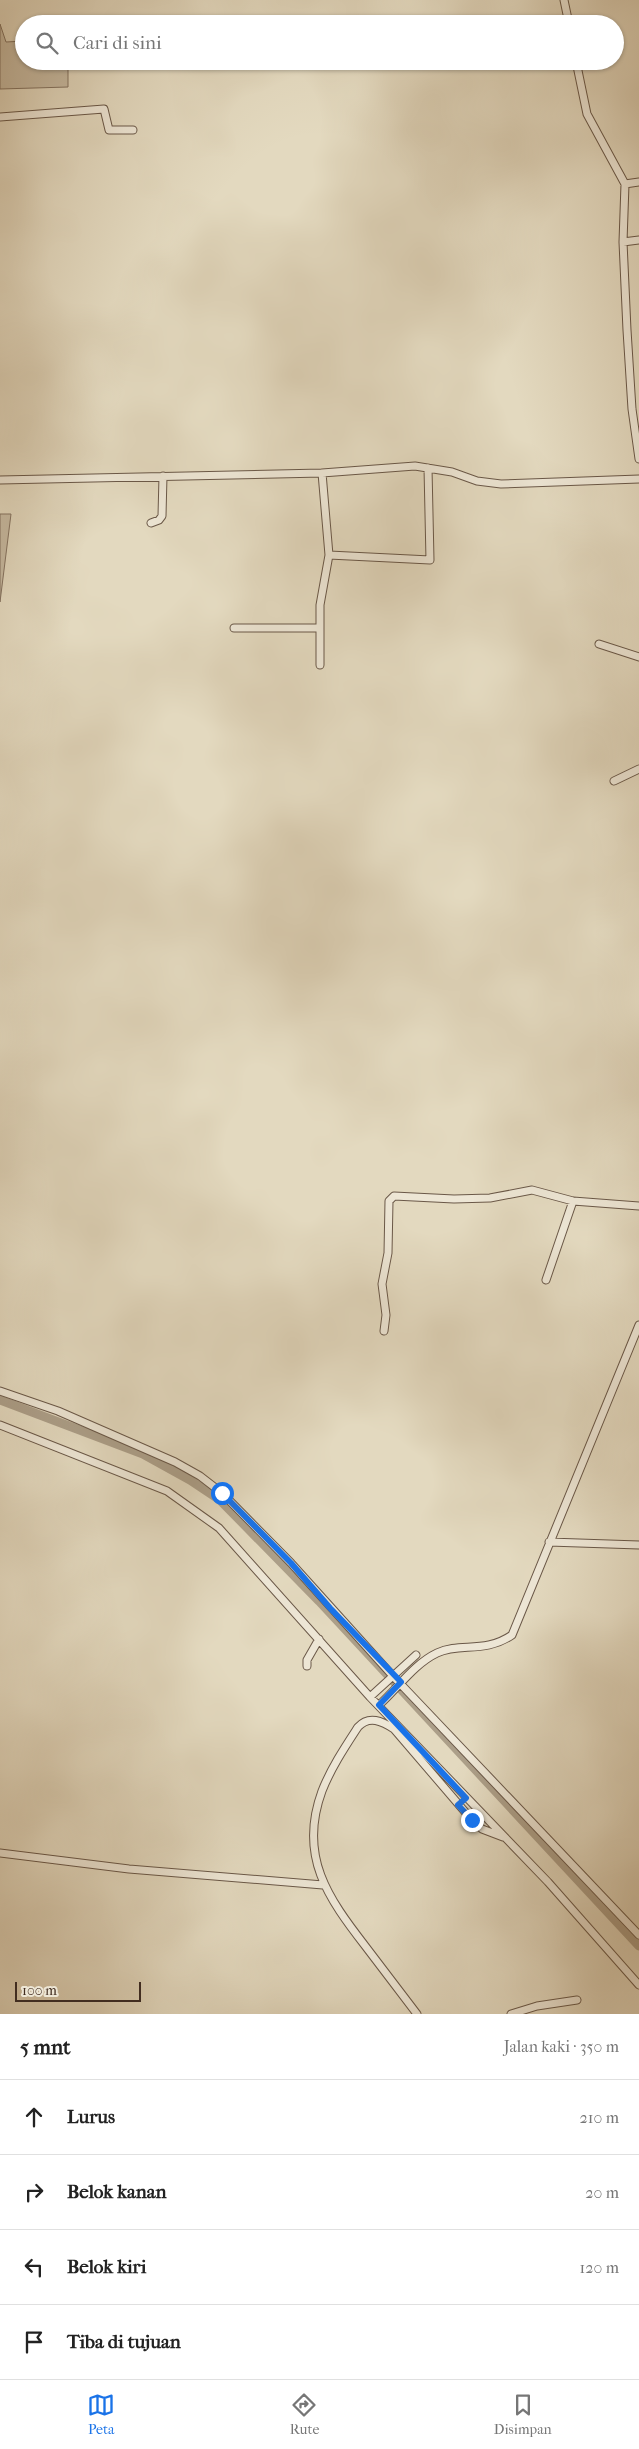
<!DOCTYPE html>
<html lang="id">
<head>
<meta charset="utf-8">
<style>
  body { margin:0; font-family:"IM FELL French Canon",serif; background:#f2f2f2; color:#222 }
  .scale { position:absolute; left:15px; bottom:12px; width:126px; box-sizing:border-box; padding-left:5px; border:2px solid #422d20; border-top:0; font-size:14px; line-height:18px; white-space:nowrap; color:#422d20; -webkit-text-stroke:4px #ede6d5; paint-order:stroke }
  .stop { position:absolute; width:15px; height:15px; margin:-11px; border:4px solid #1a73e8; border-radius:50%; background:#fff }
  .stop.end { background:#1a73e8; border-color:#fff; box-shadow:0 1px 5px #0008 }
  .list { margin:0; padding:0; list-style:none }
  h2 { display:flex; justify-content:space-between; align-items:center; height:65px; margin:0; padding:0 20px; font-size:21px }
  h2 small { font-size:16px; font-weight:400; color:#767676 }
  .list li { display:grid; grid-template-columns:32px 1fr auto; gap:15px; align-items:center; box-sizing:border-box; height:75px; padding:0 20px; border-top:1px solid #e0e0e0 }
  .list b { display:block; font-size:19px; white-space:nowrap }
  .list em { font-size:16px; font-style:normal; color:#767676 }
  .icon { flex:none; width:28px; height:28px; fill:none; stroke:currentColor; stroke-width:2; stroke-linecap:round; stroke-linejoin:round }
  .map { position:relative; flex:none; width:639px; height:2014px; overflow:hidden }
  .search { position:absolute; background:#fff; box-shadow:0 1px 4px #0004; left:15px; right:15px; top:15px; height:55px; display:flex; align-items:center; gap:12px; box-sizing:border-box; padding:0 18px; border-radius:28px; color:#767676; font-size:19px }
  .sheet { height:365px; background:#fff }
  nav { display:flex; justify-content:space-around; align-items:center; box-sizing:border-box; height:70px; border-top:1px solid #e0e0e0; background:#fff; font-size:14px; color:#767676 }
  nav a { display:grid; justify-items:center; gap:2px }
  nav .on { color:#1a73e8 }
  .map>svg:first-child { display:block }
  .green { fill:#c8bca4; stroke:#857462 }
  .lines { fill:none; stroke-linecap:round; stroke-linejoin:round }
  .canal { stroke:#ac9f89; stroke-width:9 }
  .street-casing { stroke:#6a5848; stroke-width:9 }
  .street { stroke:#ede6d5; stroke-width:7 }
  .route { stroke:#1a73e8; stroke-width:6 }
</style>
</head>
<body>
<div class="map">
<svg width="639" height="2014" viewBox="0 0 639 2014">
  <rect width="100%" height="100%" fill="#e3d9bf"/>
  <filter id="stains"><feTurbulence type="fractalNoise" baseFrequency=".004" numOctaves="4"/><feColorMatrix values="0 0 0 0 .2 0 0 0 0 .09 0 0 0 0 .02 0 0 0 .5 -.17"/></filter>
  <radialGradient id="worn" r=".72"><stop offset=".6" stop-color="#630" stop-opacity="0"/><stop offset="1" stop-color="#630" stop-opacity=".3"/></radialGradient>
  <path class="green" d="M0,24L6,42L24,41V61H68V87L0,89Z
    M0,514H11L0,602Z"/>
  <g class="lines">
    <path class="canal" d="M0,1400L143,1454L190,1480L220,1500L319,1601L639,1946"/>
    <defs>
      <path id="street" d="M564,0L569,24
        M576,61L587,114L625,184L623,242L627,330L632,409L639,459
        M0,117L104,109L109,130H133
        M625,184L639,182
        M623,242L639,240
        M0,480L322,473L415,466L452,472L477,481L501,484L639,479
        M151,523L159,520L162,516L163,476
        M329,555L430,560L428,468
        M234,628H320
        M599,644L639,657
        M320,665V605L329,555L322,473
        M614,781L639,769
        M546,1280L573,1201
        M384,1331L386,1315L382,1284L388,1253L389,1201L394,1196L454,1199L490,1198L532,1190L573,1201L639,1206
        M0,1391L58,1411L175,1462L200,1476L222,1493L291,1563L392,1675L639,1935
        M0,1425L167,1491L219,1528L370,1697L548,1882L639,1985
        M549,1542L639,1545
        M307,1666V1660L319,1639
        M370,1697L416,1655
        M379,1705C398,1688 414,1664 437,1653C461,1642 484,1654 512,1635L639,1325
        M0,1853L129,1869L323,1885
        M417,2014C400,1992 383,1969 366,1947C328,1898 298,1856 322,1791C331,1768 345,1747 358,1727C369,1715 382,1721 394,1729L472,1820L482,1829L503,1837
        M511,2014L537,2006L577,2000"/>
    </defs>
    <use href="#street" class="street-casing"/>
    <use href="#street" class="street"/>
  </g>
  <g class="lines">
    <path class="route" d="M222,1493L291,1563L330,1608L401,1682L379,1705L466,1798L458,1805L472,1820"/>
  </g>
  <rect width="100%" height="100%" filter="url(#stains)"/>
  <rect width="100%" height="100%" fill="url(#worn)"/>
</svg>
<div class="scale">100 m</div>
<div class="stop" style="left:222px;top:1493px"></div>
<div class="stop end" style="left:472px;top:1820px"></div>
<div class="search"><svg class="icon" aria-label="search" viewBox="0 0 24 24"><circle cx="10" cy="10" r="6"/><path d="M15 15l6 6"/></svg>Cari di sini</div>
</div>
<section class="sheet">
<h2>5 mnt<small>Jalan kaki · 350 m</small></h2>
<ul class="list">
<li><svg class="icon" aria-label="ahead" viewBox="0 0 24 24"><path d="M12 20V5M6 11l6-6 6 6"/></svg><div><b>Lurus</b></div><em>210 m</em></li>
<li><svg class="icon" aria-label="right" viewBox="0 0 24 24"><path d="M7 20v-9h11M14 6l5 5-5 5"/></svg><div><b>Belok kanan</b></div><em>20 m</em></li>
<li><svg class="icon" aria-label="left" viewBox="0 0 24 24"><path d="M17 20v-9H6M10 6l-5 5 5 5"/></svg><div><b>Belok kiri</b></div><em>120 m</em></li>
<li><svg class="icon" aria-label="arrive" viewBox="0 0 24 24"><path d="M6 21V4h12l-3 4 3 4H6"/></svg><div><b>Tiba di tujuan</b></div></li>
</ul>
</section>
<nav>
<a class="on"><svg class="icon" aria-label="map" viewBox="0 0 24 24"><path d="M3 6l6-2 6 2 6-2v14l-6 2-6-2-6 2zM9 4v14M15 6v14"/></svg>Peta</a>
<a><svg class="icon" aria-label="directions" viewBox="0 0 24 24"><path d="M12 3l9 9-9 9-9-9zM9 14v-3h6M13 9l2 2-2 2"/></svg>Rute</a>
<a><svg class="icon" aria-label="saved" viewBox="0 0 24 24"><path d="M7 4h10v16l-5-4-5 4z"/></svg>Disimpan</a>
</nav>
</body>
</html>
